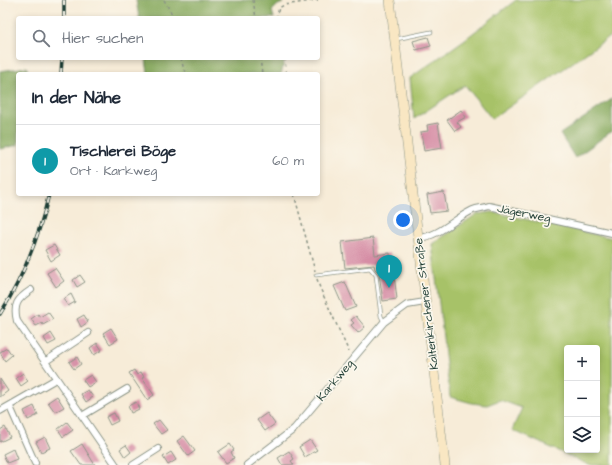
<!DOCTYPE html>
<html lang="de">
<head>
<meta charset="utf-8">
<style>
  body { margin:0; font-family:"Architects Daughter",sans-serif; background:#f2f2f3; color:#1f2937 }
  .controls { position:absolute; right:12px; bottom:12px; display:grid; overflow:hidden; border-radius:4px; box-shadow:0 2px 6px #0003 }
  .controls button { width:36px; height:36px; display:grid; place-items:center; padding:0; border:0; border-bottom:1px solid #e0e1e3; background:#fff; color:#1f2937; font:20px sans-serif }
  .you { position:absolute; left:403px; top:220px; width:14px; height:14px; margin:-10px; border:3px solid #fff; border-radius:50%; background:#1a73e8; box-shadow:0 0 0 6px #1a73e833 }
  .badge { display:grid; place-items:center; width:26px; height:26px; border-radius:50%; background:#7c3aed; color:#fff; font-size:13px; font-weight:700 }
  .pin { position:absolute; translate:-50% -33px; filter:drop-shadow(0 1px 2px #0008) }
  .pin::after { content:''; position:absolute; top:21px; width:14px; height:12px; background:inherit; clip-path:polygon(0 0,100% 0,50% 100%) }
  .list { margin:0; padding:0; list-style:none }
  h2 { display:flex; justify-content:space-between; align-items:center; height:52px; margin:0; padding:0 16px; font-size:17px }
  h2 small { font-size:13px; font-weight:400; color:#747a83 }
  .list li { display:grid; grid-template-columns:26px 1fr auto; gap:12px; align-items:center; box-sizing:border-box; height:72px; padding:0 16px; border-top:1px solid #e0e1e3 }
  .list b { display:block; font-size:15px; white-space:nowrap }
  .list p { margin:0; font-size:13px; white-space:nowrap; color:#747a83 }
  .list em { font-size:13px; font-style:normal; color:#747a83 }
  .icon { flex:none; width:22px; height:22px; fill:none; stroke:currentColor; stroke-width:2; stroke-linecap:round; stroke-linejoin:round }
  .map { position:relative; flex:none; width:612px; height:465px; overflow:hidden }
  .search { position:absolute; background:#fff; box-shadow:0 2px 6px #0003; left:16px; top:16px; width:304px; height:44px; display:flex; align-items:center; gap:10px; box-sizing:border-box; padding:0 14px; border-radius:4px; color:#747a83; font-size:15px }
  .panel { position:absolute; background:#fff; box-shadow:0 2px 6px #0003; left:16px; top:72px; width:304px; height:124px; border-radius:4px }
  .map>svg:first-child { display:block }
  .green { fill:#a7c268; stroke:#63804e; fill-rule:evenodd }
  .forest { fill:#85a85c; stroke:#527248 }
  .building { fill:#d68da5 }
  .lines { fill:none; stroke-linecap:round; stroke-linejoin:round }
  .service-casing { stroke:#8b9486; stroke-width:4.5 }
  .minor-casing { stroke:#8b9486; stroke-width:8 }
  .secondary-casing { stroke:#8b9486; stroke-width:10 }
  .path { stroke:#8b9486; stroke-width:1.5; stroke-dasharray:3 3; stroke-linecap:butt }
  .service { stroke:#fff; stroke-width:3 }
  .minor { stroke:#fff; stroke-width:6 }
  .secondary { stroke:#f9e7c3; stroke-width:9 }
  .rail-casing { stroke:#1f3d34; stroke-width:3.5 }
  .rail { stroke:#fbf7ec; stroke-width:2; stroke-dasharray:6; stroke-linecap:butt }
  .labels { text-anchor:middle; stroke-width:3.5; stroke-linejoin:round; paint-order:stroke }
  .street-label { font-size:12px; fill:#1f3d34; stroke:#fbf7ec }
</style>
</head>
<body>
<div class="map">
<svg width="612" height="465" viewBox="0 0 612 465">
  <rect width="100%" height="100%" fill="#fbf7ec"/>
  <filter id="ink" filterUnits="userSpaceOnUse"><feTurbulence type="fractalNoise" baseFrequency=".025" numOctaves="2"/><feDisplacementMap in="SourceGraphic" scale="8" xChannelSelector="R" yChannelSelector="G"/><feConvolveMatrix kernelMatrix="1 2 1 2 8 2 1 2 1" color-interpolation-filters="sRGB"/></filter>
  <filter id="wash" filterUnits="userSpaceOnUse"><feTurbulence type="fractalNoise" baseFrequency=".012" numOctaves="4" result="noise"/><feDisplacementMap in="SourceGraphic" scale="16" xChannelSelector="R" yChannelSelector="G"/><feGaussianBlur stdDeviation="0.9" result="paint"/><feColorMatrix in="noise" values="0 0 0 0 0 0 0 0 0 0 0 0 0 0 0 0 0 1.4 0 .05"/><feComposite in="paint" operator="in"/></filter>
  <g filter="url(#wash)">
    <rect width="100%" height="100%" fill="#f7ecd8"/>
    <path class="green" d="M516,0H612V35L492,119L465,85L414,119L410,78L464,40Z
      M492,212L612,238V465H589L512,430L522,408L500,400L487,405L472,403L450,397L432,244L477,214ZM567,348H597V450H567Z"/>
    <path class="forest" d="M136,0H282L283,3L278,5L272,11L274,18H139Z
      M146,58H283L284,63L281,74H148Z
      M27,67L28,74H18V145L0,149V71Z
      M612,99V131L575,158L560,134Z"/>
    <g id="blocks">
      <path class="building" d="M428,37L431,46L416,50L413,41Z
        M461,110L466,117L457,122L461,127L455,131L447,120Z
        M438,123L442,148L424,151L421,132L428,131L427,125Z
        M444,192L447,211L430,213L427,195Z
        M373,238L375,255L390,253L391,263L386,264L387,276L394,275L397,299L383,301L379,273L375,269L374,265L345,268L342,242Z
        M54,245L60,255L51,261L45,250Z
        M55,268L64,281L56,287L47,273Z
        M80,275L85,282L77,287L73,280Z
        M345,282L356,307L345,311L334,286Z
        M71,294L75,302L68,306L63,299Z
        M48,312L53,319L43,325L42,323L36,326L31,319L38,314L40,317Z
        M84,315L88,322L81,327L77,319Z
        M356,316L365,327L358,333L351,325L354,323L351,320Z
        M111,328L118,339L110,344L103,333Z
        M51,333L56,341L48,345L44,338Z
        M97,343L102,350L94,355L90,348Z
        M7,348L12,355L5,361L0,352Z
        M77,357L81,364L74,369L69,362Z
        M134,370L137,375L141,372L144,377L142,378L154,395L147,400L129,373Z
        M23,373L28,381L21,386L16,378Z
        M91,375L96,382L88,387L83,380Z
        M0,379L8,391L0,397Z
        M88,390L93,397L86,402L81,394Z
        M57,396L64,407L55,412L48,402Z
        M136,402L139,409L131,413L128,406Z
        M34,406L38,415L28,420L24,411Z
        M114,413L118,421L110,425L106,417Z
        M267,413L275,424L265,431L257,420Z
        M159,420L167,430L161,434L153,424Z
        M67,422L73,430L63,437L58,429Z
        M5,427L10,437L0,442V430Z
        M184,436L195,451L188,456L177,441Z
        M45,437L50,448L41,452L36,442Z
        M310,440L317,450L305,457L299,447Z
        M82,444L95,465H81L71,451Z
        M230,444L234,450L231,452L234,458L226,463L218,452Z
        M126,445L131,452L125,457L120,449Z
        M13,449L17,459L7,463L3,454Z
        M289,451L294,459L291,461L294,465H282L278,458Z
        M171,452L176,460L168,465L163,457Z"/>
    </g>
  </g>
  <g filter="url(#ink)">
    <use href="#blocks" fill-opacity="0" stroke="#8b9486" stroke-width="1"/>
    <g class="lines">
      <defs>
        <path id="service" d="M396,39L431,32
          M316,275L370,268L376,275L381,316L384,322"/>
        <path id="minor" d="M418,238C439,237 455,218 473,210C478,208 484,208 489,206L612,233
          M31,290C17,299 13,305 17,321L116,465
          M46,361L88,333
          M10,407L35,463
          M0,411L56,379
          M82,416L127,389
          M133,465L158,449
          M247,465L294,429L384,322L407,305L425,302"/>
        <path id="secondary" d="M390,0L445,465"/>
      </defs>
      <use href="#service" class="service-casing"/>
      <use href="#minor" class="minor-casing"/>
      <use href="#secondary" class="secondary-casing"/>
      <path class="path" d="M164,0L172,14L173,18
        M253,0L256,18
        M277,18V15L279,8L284,5L318,0
        M181,58L184,70L190,74
        M260,58L262,74
        M285,58L286,74
        M294,194L315,271
        M317,279L320,288L349,352"/>
      <use href="#service" class="service"/>
      <use href="#minor" class="minor"/>
      <use href="#secondary" class="secondary"/>
      <defs>
        <path id="rail" d="M64,18V0
          M61,74L62,58
          M0,314C23,278 39,236 49,194"/>
      </defs>
      <use href="#rail" class="rail-casing"/>
      <use href="#rail" class="rail"/>
    </g>
  </g>
  <g class="labels">
    <g class="street-label">
      <text transform="translate(524 213) rotate(11)" y="4">Jägerweg</text>
      <text transform="translate(426 304) rotate(-97)" y="4">Kaltenkirchener Straße</text>
      <text transform="translate(335 380) rotate(-50)" y="4">Karkweg</text>
    </g>
  </g>
</svg>
<div class="controls">
<button>+</button>
<button>−</button>
<button><svg class="icon" aria-label="layers" viewBox="0 0 24 24"><path d="M12 4l9 5-9 5-9-5zM3 14l9 5 9-5"/></svg></button>
</div>
<div class="you"></div>
<div class="pin badge" style="left:389px;top:288px;background:#0f9aa8">1</div>
<div class="search"><svg class="icon" aria-label="search" viewBox="0 0 24 24"><circle cx="10" cy="10" r="6"/><path d="M15 15l6 6"/></svg>Hier suchen</div>
<section class="panel">
<h2>In der Nähe<small></small></h2>
<ul class="list">
<li><span class="badge" style="background:#0f9aa8">1</span><div><b>Tischlerei Böge</b><p>Ort · Karkweg</p></div><em>60 m</em></li>
</ul>
</section>
</div>
</body>
</html>
